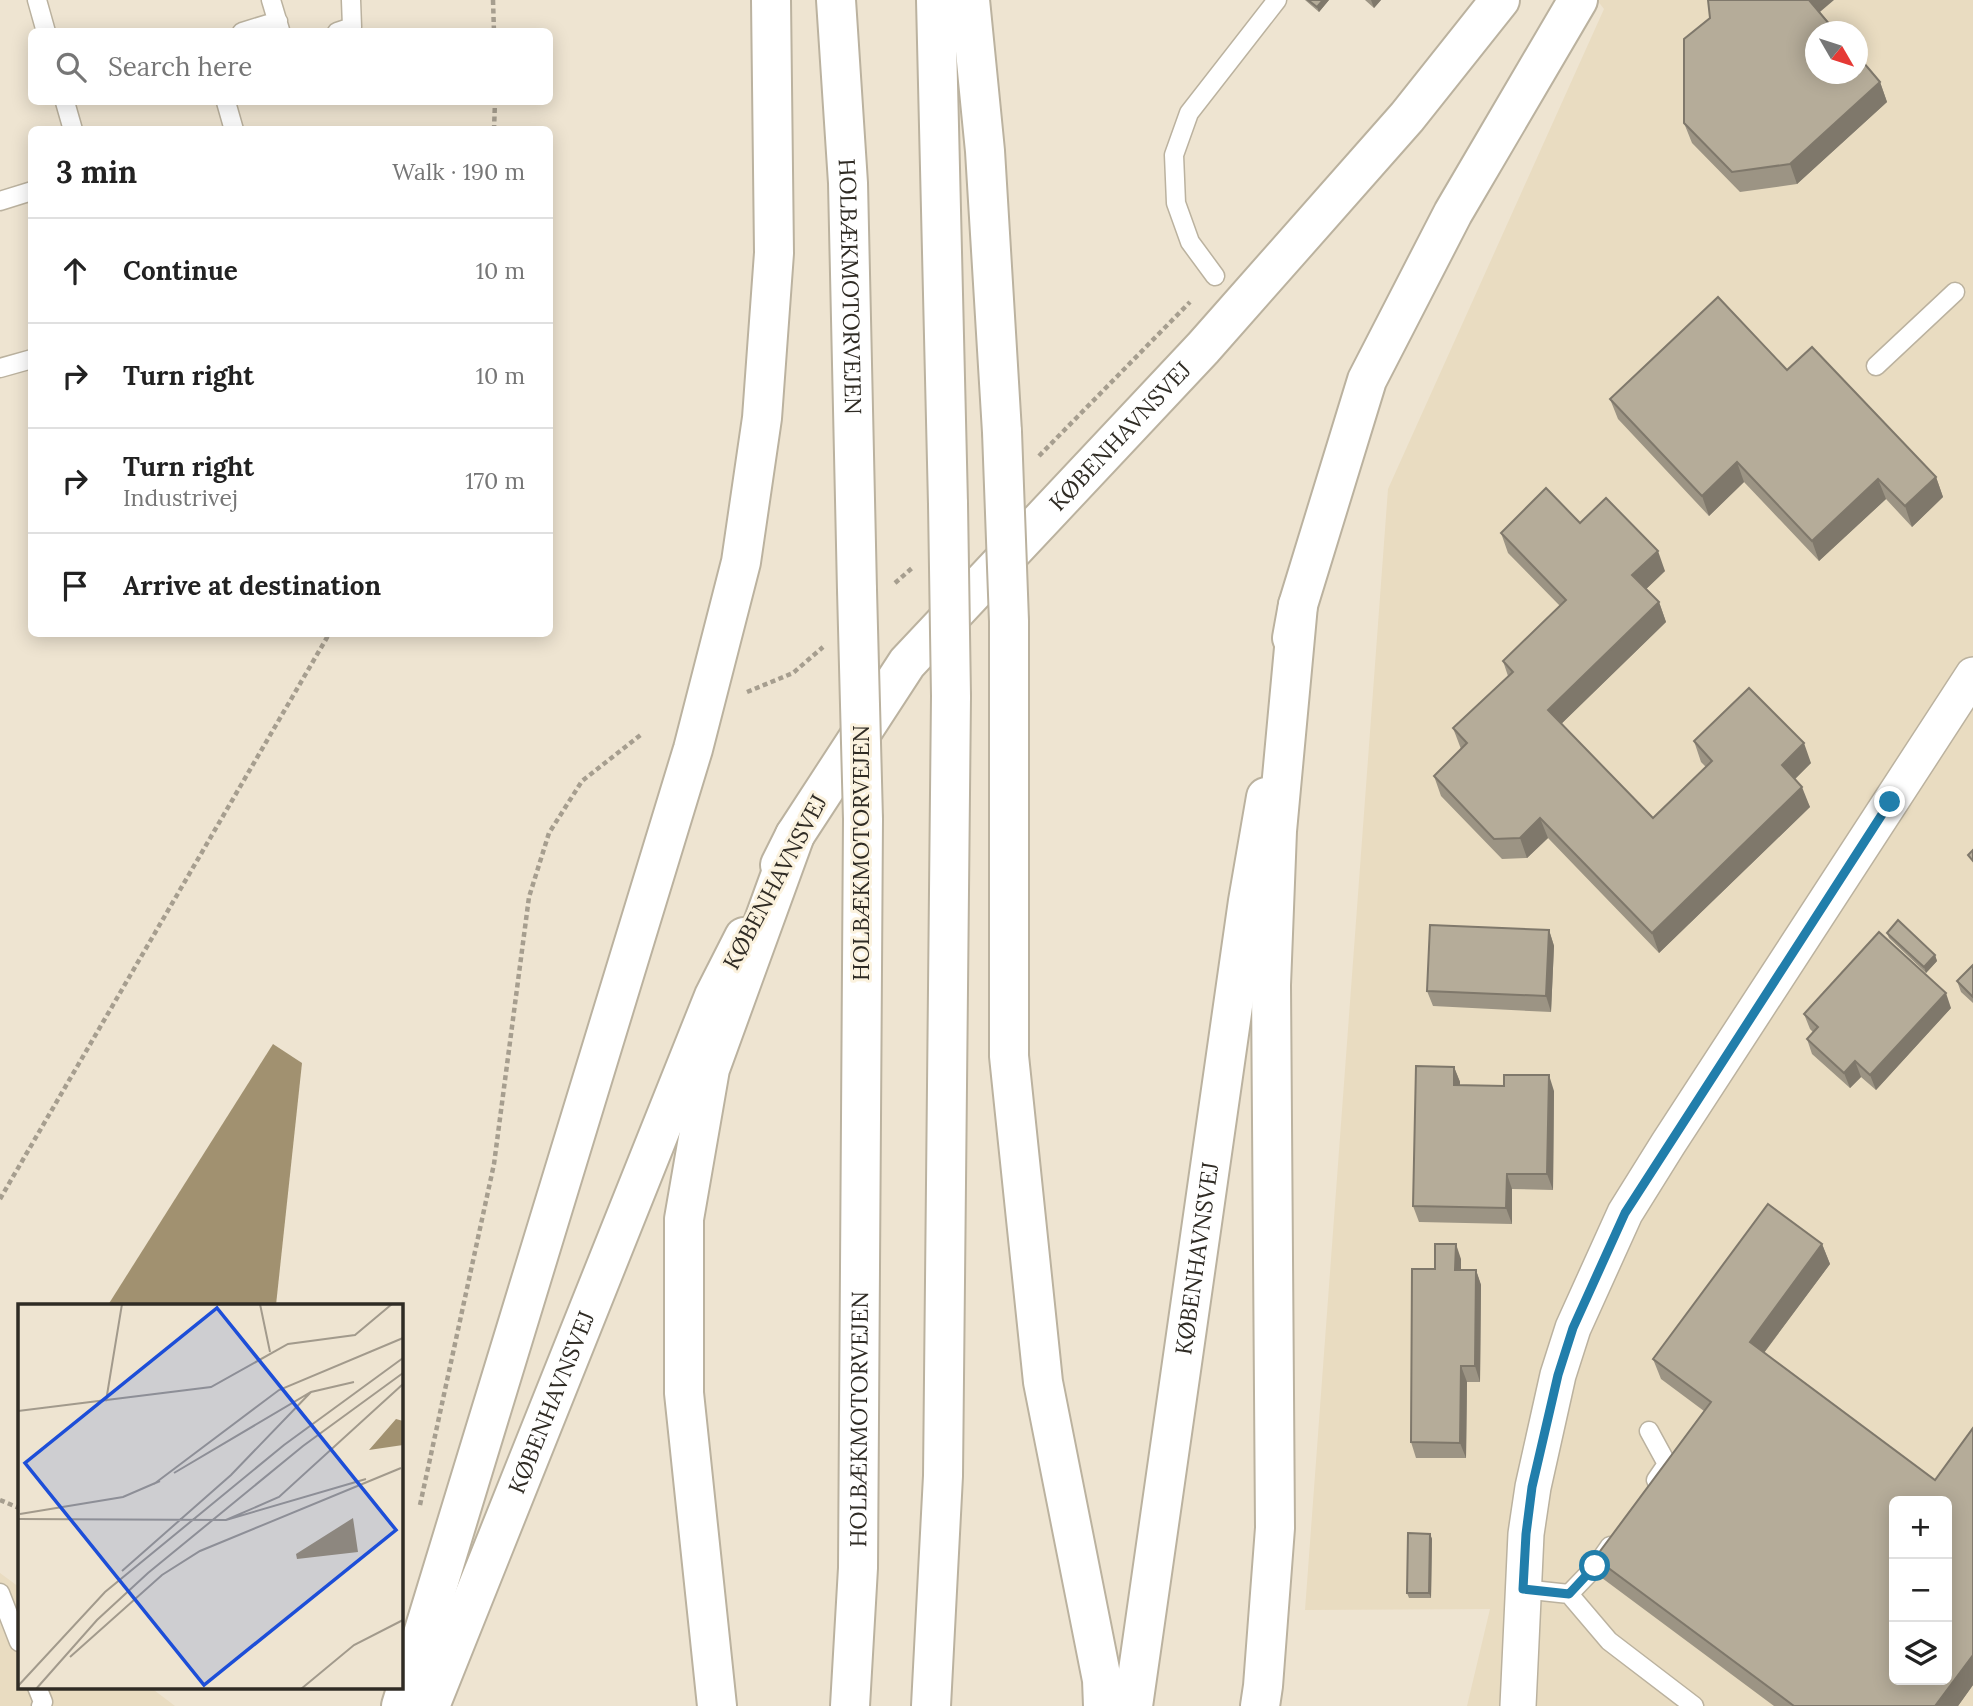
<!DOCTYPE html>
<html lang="en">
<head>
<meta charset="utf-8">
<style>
  body { margin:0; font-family:Lora,serif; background:#f6f6f6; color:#222 }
  .controls { position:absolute; right:21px; bottom:21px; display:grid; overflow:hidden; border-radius:10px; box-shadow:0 4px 18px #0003 }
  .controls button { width:63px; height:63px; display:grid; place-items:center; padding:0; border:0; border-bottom:2px solid #e0e0e0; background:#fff; color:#222; font:35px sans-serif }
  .compass { position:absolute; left:1805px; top:21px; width:63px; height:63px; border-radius:50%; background:#fff; box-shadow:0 4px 18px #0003; rotate:129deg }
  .stop { position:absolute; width:21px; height:21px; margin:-16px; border:5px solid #217eab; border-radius:50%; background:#fff }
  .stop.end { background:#217eab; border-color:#fff; box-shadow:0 2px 7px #0008 }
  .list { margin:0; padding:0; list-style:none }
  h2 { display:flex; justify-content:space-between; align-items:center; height:91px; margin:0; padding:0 28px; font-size:30px }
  h2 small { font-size:23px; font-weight:400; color:#767676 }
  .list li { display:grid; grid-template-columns:46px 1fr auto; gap:21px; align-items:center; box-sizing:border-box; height:105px; padding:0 28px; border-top:2px solid #e0e0e0 }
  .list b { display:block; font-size:26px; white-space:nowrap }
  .list p { margin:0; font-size:23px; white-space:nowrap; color:#767676 }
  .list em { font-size:23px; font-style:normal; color:#767676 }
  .icon { flex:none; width:38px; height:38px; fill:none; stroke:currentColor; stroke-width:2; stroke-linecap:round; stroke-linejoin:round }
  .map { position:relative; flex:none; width:1973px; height:1706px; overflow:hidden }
  .search { position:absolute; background:#fff; box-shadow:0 4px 18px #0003; left:28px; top:28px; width:525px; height:77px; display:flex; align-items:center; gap:18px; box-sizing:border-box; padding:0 24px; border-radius:10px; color:#767676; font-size:26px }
  .panel { position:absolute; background:#fff; box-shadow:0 4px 18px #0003; left:28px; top:126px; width:525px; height:511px; border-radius:10px }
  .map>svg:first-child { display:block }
  .built { fill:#e9dcc1; fill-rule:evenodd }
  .water { fill:#a19170 }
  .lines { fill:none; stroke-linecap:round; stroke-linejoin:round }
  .service-casing { stroke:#bbb29f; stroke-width:21 }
  .minor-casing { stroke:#bbb29f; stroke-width:38 }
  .secondary-casing { stroke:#bbb29f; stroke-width:42 }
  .motorway-casing { stroke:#bbb29f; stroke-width:42 }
  .path { stroke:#a69e8f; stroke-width:4.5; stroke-dasharray:5 3.5; stroke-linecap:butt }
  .service { stroke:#fff; stroke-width:18 }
  .minor { stroke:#fff; stroke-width:35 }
  .secondary { stroke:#fff; stroke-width:38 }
  .motorway { stroke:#fff; stroke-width:38 }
  .motorway-bridge-casing { stroke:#bbb29f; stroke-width:42; stroke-linecap:butt }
  .motorway-bridge { stroke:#fff; stroke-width:38 }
  .wall { fill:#9c9484 }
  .shaded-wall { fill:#7f786b }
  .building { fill:#b5ac99; stroke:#7f786b; stroke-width:2; fill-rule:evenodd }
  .route { stroke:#217eab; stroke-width:9 }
  .labels { text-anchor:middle; stroke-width:6; stroke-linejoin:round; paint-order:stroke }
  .street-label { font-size:23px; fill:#2f2b24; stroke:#fbf2de }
  .inset-road { fill:none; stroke:#a29a8c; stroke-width:2 }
  .view { fill:#1d4ed8; fill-opacity:0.15; stroke:#1d4ed8; stroke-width:3.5 }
  .inset-edge { fill:none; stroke:#2f2b24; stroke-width:3.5 }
</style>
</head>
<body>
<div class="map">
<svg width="1973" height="1706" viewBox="0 0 1973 1706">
  <rect width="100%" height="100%" fill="#eee4d1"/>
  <path class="built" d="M1597,0H1973V1706H1467L1490,1609L1305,1610L1388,489L1604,9ZM1815,32H1857V74H1815ZM1894,1501H1947V1680H1894Z
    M0,1573L19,1587V1687H150L175,1706H0Z"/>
  <path class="water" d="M273,1044L302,1063L276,1305H108Z"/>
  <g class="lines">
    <defs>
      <path id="service" d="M37,0L46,32
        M271,0L280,30
        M242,32L278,21
        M337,32L352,27L351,0
        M65,102L73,130
        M226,102L234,130
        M0,201L32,191
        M1215,276L1190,242L1176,203L1174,155L1189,113L1277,0
        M1876,366L1955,292
        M0,368L32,359
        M1649,1431L1667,1464L1656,1480
        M1523,1589L1569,1594L1609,1641L1694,1706
        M0,1593L19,1642
        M1569,1594L1596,1566L1610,1546
        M37,1687L43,1702L41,1706"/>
      <path id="minor" d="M1518,1706L1526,1534L1533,1487L1558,1375L1573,1328L1625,1213L1668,1144L1973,675"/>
      <g id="secondary">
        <path d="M1292,638L1298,605L1367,380L1453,213L1578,0"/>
        <path id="s1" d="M780,865L795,835L907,663L1203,348L1407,117L1500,0"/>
        <path id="s2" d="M430,1706L714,996L744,937"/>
        <path id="s3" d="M1133,1706L1248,901L1266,797"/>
      </g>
      <g id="motorway">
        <path id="s4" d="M836,0L848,183L857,590"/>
        <path d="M936,0L948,504"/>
        <path d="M970,0L985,151L1002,432"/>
        <path d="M1009,621V1056L1043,1382L1102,1680L1103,1706"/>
        <path d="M401,1706L693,749L741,562L762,418L774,253L771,0"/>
        <path d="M717,1706L684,1393V1219L710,1069L795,835"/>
        <path id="s5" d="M850,1706L858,1568L863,819"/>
        <path d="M931,1706L943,1476L951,696"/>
        <path d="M1260,1706L1263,1686L1275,1528L1271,985L1277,831L1298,605"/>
      </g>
    </defs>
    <use href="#service" class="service-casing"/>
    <use href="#minor" class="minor-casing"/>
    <use href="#secondary" class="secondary-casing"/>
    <use href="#motorway" class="motorway-casing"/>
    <path class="path" d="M493,0L494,32
      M494,130L495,102
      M1039,456L1190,302
      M895,583L912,568
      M747,692L793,673L823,647
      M0,1199L329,634
      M0,1500L19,1508
      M420,1505L494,1164L529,897L549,833L582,781L643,733"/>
    <use href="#service" class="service"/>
    <use href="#minor" class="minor"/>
    <use href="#secondary" class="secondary"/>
    <use href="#motorway" class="motorway"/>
    <defs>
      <path id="motorway-bridge" d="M1002,432L1009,621
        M948,504L951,696
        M857,590L863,819"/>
    </defs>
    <use href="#motorway-bridge" class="motorway-bridge-casing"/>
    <use href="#motorway-bridge" class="motorway-bridge"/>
  </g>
  <path class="wall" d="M1305,0H1329L1319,12Z
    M1365,0H1381L1374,8Z
    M1820,12L1880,82L1887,102L1797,184L1740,192L1692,143L1684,123L1710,18Z
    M1787,370L1936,477L1943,497L1912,527L1886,499L1819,561L1744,482L1709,516L1618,419L1610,399Z
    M1580,523L1665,571L1646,589L1659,602L1666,622L1561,724L1653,818L1706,767L1701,762L1694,741L1811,763L1795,779L1810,807L1659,953L1548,838L1527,858L1502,859L1441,796L1434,776L1461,749L1453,728L1508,676L1503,661L1560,606L1508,553L1501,533Z
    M1549,930L1554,946L1551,1012L1433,1006L1427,991Z
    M1887,933L1935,955L1937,961L1926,973L1889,938Z
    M1973,965V1003L1961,992L1957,981Z
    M1951,1008L1876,1090L1861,1077L1850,1088L1812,1054L1807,1039L1813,1032L1810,1029L1804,1014Z
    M1454,1067L1460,1082V1085L1554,1091L1553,1190L1512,1189V1224L1419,1222L1413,1206Z
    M1822,1244L1830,1264L1764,1353L1935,1480L1973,1428V1685L1958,1706H1774L1602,1578L1595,1558L1704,1411L1661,1379L1653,1359Z
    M1461,1259V1270H1476L1481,1285L1480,1382H1467L1466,1458H1416L1411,1442L1435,1269Z
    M1430,1534L1432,1539L1431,1598H1409L1407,1593Z"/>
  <path class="shaded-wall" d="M1323,0H1329L1319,12L1317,7Z
    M1371,0H1381L1374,8Z
    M1808,0H1834L1814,17Z
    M1880,82L1887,102L1797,184L1790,164Z
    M1737,462L1744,482L1709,516L1702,496Z
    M1936,477L1943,497L1912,527L1905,506Z
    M1878,479L1886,499L1819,561L1812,541Z
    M1658,551L1665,571L1640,595L1632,575Z
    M1659,602L1666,622L1555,730L1548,710Z
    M1804,743L1811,763L1789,785L1782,765Z
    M1802,787L1810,807L1659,953L1652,933Z
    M1540,818L1548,838L1527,858L1520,838Z
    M1549,930L1554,946L1551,1012L1546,996Z
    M1935,955L1937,961L1926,973L1924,967Z
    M1946,993L1951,1008L1876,1090L1870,1075Z
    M1855,1061L1861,1077L1850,1088L1844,1073Z
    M1454,1067L1460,1082L1459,1101L1454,1085Z
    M1549,1075L1554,1091L1553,1190L1547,1174Z
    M1507,1174L1512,1189V1224L1506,1208Z
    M1456,1244L1461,1259V1285L1455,1270Z
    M1822,1244L1830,1264L1757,1362L1750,1342Z
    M1476,1270L1481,1285L1480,1382L1475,1366Z
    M1461,1366L1467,1382L1466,1458L1460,1443Z
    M1430,1534L1432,1539L1431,1598L1429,1593Z
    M1973,1655V1685L1958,1706H1935Z"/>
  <path class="building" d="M1308,0H1323L1317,7Z
    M1708,0H1809L1836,32H1816V74H1858V56L1880,82L1790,164L1732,172L1684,123V39L1710,18Z
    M1718,297L1787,370L1812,347L1936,477L1905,506L1878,479L1812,541L1737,462L1702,496L1610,399Z
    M1546,488L1580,523L1606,498L1658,551L1632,575L1659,602L1548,710L1653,818L1712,761L1694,741L1749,688L1804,743L1782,765L1802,787L1652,933L1540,818L1520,838L1494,839L1434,776L1467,743L1453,728L1513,672L1503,661L1566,600L1501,533Z
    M1973,850V861L1968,855Z
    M1898,920L1935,955L1924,967L1887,933Z
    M1430,925L1549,930L1546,996L1427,991Z
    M1879,932L1946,993L1870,1075L1855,1061L1844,1073L1807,1039L1818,1027L1804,1014Z
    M1973,965V997L1957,981Z
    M1416,1066L1454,1067V1085L1504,1086V1075H1549L1547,1174H1507L1506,1208L1413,1206Z
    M1768,1204L1822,1244L1750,1342L1935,1480L1973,1428V1655L1935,1706H1794L1595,1558L1711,1402L1653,1359ZM1894,1501H1947V1680H1894Z
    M1435,1244H1456L1455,1270H1476L1475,1366H1461L1460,1443L1411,1442L1412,1269H1435Z
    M1408,1533L1430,1534L1429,1593H1407Z"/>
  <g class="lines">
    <path class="route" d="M1595,1566L1569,1594L1523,1589L1526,1534L1532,1487L1558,1375L1573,1328L1625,1213L1890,802"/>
  </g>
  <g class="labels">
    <g class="street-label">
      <text dy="8" stroke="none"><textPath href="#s4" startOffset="287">HOLBÆKMOTORVEJEN</textPath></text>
      <text dy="8" stroke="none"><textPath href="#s1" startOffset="550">KØBENHAVNSVEJ</textPath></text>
      <text transform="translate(861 853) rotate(-90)" y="8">HOLBÆKMOTORVEJEN</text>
      <text transform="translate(775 882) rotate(-62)" y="8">KØBENHAVNSVEJ</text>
      <text dy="8" stroke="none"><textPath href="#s3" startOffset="452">KØBENHAVNSVEJ</textPath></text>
      <text dy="8" stroke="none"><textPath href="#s2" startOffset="327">KØBENHAVNSVEJ</textPath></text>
      <text dy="8" stroke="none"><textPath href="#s5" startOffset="287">HOLBÆKMOTORVEJEN</textPath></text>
    </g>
  </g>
  <g transform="translate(18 1304)">
    <rect width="385" height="385" fill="#eee4d1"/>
    <path d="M378,115L385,117V141L351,146ZM335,214L340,248L279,255L278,250Z" fill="#a19170"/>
    <path class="inset-road" d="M242,0L252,48M88,97L104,0M0,107L193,83L270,40L337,31L374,0M156,169L293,88L336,78M136,180L261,86L385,34M2,210L105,193L142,177M0,215L208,216L348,175M208,216L261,193L385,80M104,267L213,171L293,88M52,353L144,271L182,247L383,164M0,382L87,288L266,141L385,54M18,385L79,316L130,269L285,142L385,69M283,385L336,341L385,316"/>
    <path class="view" d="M199,4L378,226L186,381L7,159Z"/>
    <rect width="385" height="385" class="inset-edge"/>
  </g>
</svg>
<div class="controls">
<button>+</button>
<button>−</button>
<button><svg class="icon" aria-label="layers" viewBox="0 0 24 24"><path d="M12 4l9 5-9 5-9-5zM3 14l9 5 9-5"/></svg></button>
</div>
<svg class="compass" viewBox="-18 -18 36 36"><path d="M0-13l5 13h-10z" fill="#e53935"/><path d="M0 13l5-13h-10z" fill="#767676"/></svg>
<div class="stop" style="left:1595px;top:1566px"></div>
<div class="stop end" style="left:1890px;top:802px"></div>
<div class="search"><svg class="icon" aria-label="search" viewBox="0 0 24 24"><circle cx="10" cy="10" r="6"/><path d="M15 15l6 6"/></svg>Search here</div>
<section class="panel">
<h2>3 min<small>Walk · 190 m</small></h2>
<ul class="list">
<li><svg class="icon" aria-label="ahead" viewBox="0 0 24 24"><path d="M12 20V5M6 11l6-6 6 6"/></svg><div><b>Continue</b></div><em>10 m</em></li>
<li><svg class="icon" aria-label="right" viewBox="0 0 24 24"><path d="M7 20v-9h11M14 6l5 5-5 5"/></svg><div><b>Turn right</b></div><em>10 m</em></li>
<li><svg class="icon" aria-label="right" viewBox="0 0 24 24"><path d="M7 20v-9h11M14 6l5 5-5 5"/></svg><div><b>Turn right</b><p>Industrivej</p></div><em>170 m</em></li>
<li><svg class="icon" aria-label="arrive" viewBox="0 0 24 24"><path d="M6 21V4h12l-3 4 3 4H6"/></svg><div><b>Arrive at destination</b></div></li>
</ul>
</section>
</div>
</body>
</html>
